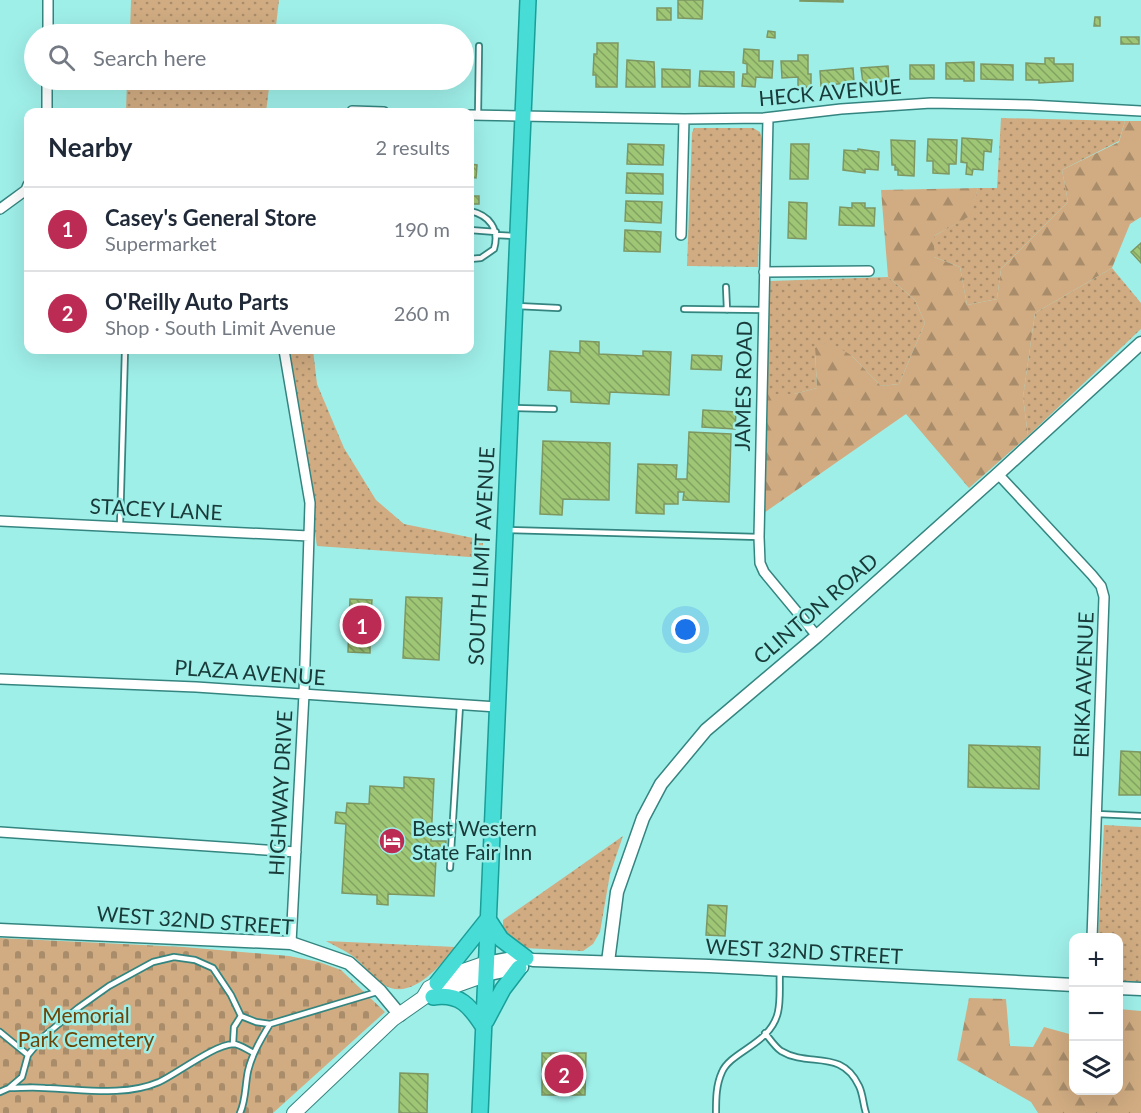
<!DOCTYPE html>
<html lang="en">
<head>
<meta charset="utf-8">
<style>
  body { margin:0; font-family:Lato,sans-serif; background:#f2f2f3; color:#1f2937 }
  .controls { position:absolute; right:18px; bottom:18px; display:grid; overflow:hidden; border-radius:12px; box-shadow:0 6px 24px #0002 }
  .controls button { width:54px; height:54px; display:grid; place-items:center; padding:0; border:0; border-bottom:2px solid #e0e1e3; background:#fff; color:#1f2937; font:30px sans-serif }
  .you { position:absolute; left:686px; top:630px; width:21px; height:21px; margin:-15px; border:4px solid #fff; border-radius:50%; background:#1a73e8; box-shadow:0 0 0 9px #1a73e833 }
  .badge { display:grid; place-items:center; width:39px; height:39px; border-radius:50%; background:#bb2b53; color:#fff; font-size:20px; font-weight:700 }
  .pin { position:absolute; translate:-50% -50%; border:3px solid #fff; box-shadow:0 2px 6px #0006 }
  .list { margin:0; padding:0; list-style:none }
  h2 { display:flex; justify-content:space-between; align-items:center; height:78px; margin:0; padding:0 24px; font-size:26px }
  h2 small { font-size:20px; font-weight:400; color:#747a83 }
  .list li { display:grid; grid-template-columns:39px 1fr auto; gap:18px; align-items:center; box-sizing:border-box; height:84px; padding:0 24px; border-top:2px solid #e0e1e3 }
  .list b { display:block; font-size:22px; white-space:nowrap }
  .list p { margin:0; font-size:20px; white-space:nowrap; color:#747a83 }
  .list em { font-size:20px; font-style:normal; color:#747a83 }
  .icon { flex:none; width:33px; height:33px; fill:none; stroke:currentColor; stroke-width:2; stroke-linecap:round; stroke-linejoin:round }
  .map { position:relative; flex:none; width:1141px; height:1113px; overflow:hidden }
  .search { position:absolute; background:#fff; box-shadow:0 6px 24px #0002; left:24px; top:24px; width:450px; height:66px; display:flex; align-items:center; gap:15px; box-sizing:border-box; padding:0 21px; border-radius:33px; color:#747a83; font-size:22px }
  .panel { position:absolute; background:#fff; box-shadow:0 6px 24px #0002; left:24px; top:108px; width:450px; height:246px; border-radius:12px }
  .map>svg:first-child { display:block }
  .grass { fill:url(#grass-dots) }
  .forest { fill:url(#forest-firs) }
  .cemetery { fill:url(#cemetery-stones) }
  .building { fill:url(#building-back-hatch); stroke:#7d9763; stroke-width:1.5 }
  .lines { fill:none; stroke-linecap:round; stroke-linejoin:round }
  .service-casing { stroke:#348580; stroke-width:8 }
  .minor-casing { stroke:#348580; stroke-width:12 }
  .tertiary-casing { stroke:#348580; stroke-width:15 }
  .secondary-casing { stroke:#348580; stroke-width:16 }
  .trunk-casing { stroke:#199e98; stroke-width:18 }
  .service { stroke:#fff; stroke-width:4.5 }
  .minor { stroke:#fff; stroke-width:9 }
  .tertiary { stroke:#fff; stroke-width:12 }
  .secondary { stroke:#fff; stroke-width:14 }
  .trunk { stroke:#47dcd6; stroke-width:15 }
  .labels { text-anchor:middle; stroke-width:5; stroke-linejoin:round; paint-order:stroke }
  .street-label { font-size:21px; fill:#183a38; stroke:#9fefe9 }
  .poi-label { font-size:21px; fill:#183a38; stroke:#9fefe9; text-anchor:start }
  .park-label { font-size:21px; fill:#6c4407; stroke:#9fefe9 }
</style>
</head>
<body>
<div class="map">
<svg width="1141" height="1113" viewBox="0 0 1141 1113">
  <defs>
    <pattern id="grass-dots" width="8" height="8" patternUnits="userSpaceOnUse" patternTransform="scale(1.5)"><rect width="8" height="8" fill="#d1ac82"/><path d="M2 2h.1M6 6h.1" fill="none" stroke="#a98d6b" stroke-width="1.8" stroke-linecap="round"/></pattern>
    <pattern id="forest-firs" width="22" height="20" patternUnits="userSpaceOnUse" patternTransform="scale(1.5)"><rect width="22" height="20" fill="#d1ac82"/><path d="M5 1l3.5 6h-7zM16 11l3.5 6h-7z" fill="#a98d6b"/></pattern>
    <pattern id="cemetery-stones" width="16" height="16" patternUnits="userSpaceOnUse" patternTransform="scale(1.5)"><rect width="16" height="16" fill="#d1ac82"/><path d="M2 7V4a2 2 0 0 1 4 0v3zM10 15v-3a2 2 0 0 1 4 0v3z" fill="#a98d6b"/></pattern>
    <pattern id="building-back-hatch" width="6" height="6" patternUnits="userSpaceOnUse" patternTransform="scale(1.5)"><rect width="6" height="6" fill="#9fc675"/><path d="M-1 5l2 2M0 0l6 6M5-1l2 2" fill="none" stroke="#81a261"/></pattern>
  </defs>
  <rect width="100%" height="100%" fill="#9fefe9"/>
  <path class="grass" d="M131,0H279L275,34H130Z
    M127,80H270L266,112H126Z
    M1001,118L1125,121L1119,141L1062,170L1068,202L1001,269L997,299L967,305L960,267L934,257V236L969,216L978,188H997Z
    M694,128H753L760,132L762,139L758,267L687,266L692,133Z
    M1112,268L1141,303V329L1028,436L1023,397L1035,313Z
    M888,277L915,300L925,323L899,384L881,386L851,355L815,349L817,388L794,394H766L770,281Z
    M287,350H313L317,384L344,448L376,500L404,524L483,540V558L317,546Z
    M1104,825L1141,827V982L1119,981L1118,938L1098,937Z
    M623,836L610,874L600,932L593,944L583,951L524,948L503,932V920Z
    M326,941L456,947C439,967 409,1004 381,983C371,976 364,965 354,957C346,951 335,946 326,941Z"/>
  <path class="forest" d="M1125,121H1141V217L1130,224L1112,268L1035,313L1023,397L1028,436L969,488L906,414L761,515L766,394H794L817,388L815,348L829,342L851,355L881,386L899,384L925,323L915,300L888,277L881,190L978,188L970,216L934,236V257L960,267L967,305L997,299L1001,269L1068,202L1062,170L1119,142Z
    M969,998L1006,999L1010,1046L1033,1047L1044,1027L1073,1035L1074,1090H1118L1119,1009L1141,1011V1113H1038L1031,1102L957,1060Z"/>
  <path class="cemetery" d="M0,938L184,947L289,956L319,962L341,970L385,1012L273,1113H0Z"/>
  <path class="building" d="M678,0H703L702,19L678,18Z
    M800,0H843V2L800,1Z
    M657,8H671V20H657Z
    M1095,17H1100V26H1094Z
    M427,31H453V34H427Z
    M768,31L775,32V38L767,37Z
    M1121,37H1139V44H1121Z
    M597,43H618L617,87H596V75H593L594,54H597Z
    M744,49L759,50V61H773L772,78L756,77L755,87L742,86L743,74H747V64L743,63Z
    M798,55H808V74H811V87L798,88V77L782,78L781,61H798Z
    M1045,58H1054V64H1073V81L1039,83V80H1026V63L1045,64Z
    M627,60L654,62L655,87H626Z
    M974,62V81H964V79H946V63Z
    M981,64L1013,65V80L981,79Z
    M910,65H934V79H910Z
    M888,66L889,81L863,83L861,68Z
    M853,68L854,82L821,86L820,71Z
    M662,69L690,70V87H662Z
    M700,71L734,72V87L699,86Z
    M962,138L992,140L991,152L984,151L983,170L973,169L972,175L966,174L967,163L961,162Z
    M928,139L957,140L956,164H949V174L933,173V161H927Z
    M891,140L915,141L914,176L898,175V170H895V165H892Z
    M628,144L664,145L663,165L627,164Z
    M791,144H809L808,179H790Z
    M858,149L879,152L878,170L865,169V173L843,170L844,150L858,151Z
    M470,164L477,165L476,178L470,177Z
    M627,173L663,174V194L626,193Z
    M470,196H479V204H470Z
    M626,201L662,202L661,223L625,221Z
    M789,202L807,203L806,239L788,238Z
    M852,203H865V208H875L874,226L839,225L840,207L852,208Z
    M625,230L661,232L660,252L624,251Z
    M1141,243V263L1131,252Z
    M580,341L599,342V354L643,356V351L671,352L669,395L610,392L609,404L571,402V391L548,390L550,351L580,353Z
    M692,355L722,356L721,370L691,369Z
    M703,410L736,412L735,429L702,427Z
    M689,432L731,434L729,502L683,500L684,492H678V504H664V514L636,513L638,464L677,465L676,479H687Z
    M543,441L610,443L609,500L563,499L562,515L540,514Z
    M406,597L442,598L439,660L403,658Z
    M350,599L372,600L371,613H375L374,638H370V653L348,652Z
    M969,745L1040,747L1039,789L968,787Z
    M1121,751L1141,752V795H1119Z
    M404,777L434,779L431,841H446L445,860L436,859L434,896L388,894V905L377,904V895L342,893L346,824L335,823L336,812L346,813L347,803L369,804L370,786L404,788Z
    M708,905L727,906L725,936L706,935Z
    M542,1053H586L585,1095H542Z
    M400,1073L428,1074L427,1113H399Z"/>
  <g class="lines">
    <defs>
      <path id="service" d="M478,115L479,46
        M470,211C489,215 500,229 494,249L481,258L470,259
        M470,230L496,232
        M496,235L514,236
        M726,287L727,310
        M517,306L558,308
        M684,309L764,310
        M515,408L554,409
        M120,526L125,350
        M507,530L759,537
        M1097,814L1141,816
        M450,868L460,705
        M0,1032L28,1055
        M765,1033C770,1039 775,1047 781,1051C809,1068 841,1048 859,1086C863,1094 863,1104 866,1113
        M233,1044L234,1027L241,1016
        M9,1088C21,1088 33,1087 45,1088C82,1089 124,1097 159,1082C178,1073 214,1045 233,1044C240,1044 247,1050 254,1053
        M0,1092L9,1088L22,1077L28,1055L43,1037L78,1008L109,986L153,962L174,957L195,960L213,968L231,995L241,1016L256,1022L270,1024
        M240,1113C246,1100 245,1085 248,1071C252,1054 261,1039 270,1024L377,992
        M716,1113C716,1099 716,1085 722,1072C731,1051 771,1044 778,1012C781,999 779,983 780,970"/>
      <path id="minor" d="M48,34V0
        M352,111L384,112
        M47,112V80
        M470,115L684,119L764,118L841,109L931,103L1030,105L1141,111
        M768,118L759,537L760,563L764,572L817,636
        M0,209L26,190L28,185
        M681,235L684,119
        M764,272L869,271
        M284,350L310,503L304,694L291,943
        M998,474L1092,575L1101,586L1104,597L1092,938
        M0,521L309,536
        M0,679L196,687L497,707
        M0,832L296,852"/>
      <path id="tertiary" d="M0,930L291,943L349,963L380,991L400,1015
        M608,962L617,892L643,818L661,784L706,730L817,636L998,474L1141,343
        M486,963L519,957L533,960L709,966L1074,985
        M485,975L522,967
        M1118,988L1141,989"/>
      <path id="secondary" d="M434,996L457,985L485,975
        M294,1113L393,1019L423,998L429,988L460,972L486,963"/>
      <path id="trunk" d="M437,983L488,919L501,939L526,958
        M433,997C460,993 470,1006 483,1026
        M486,1021L503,989L519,968
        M480,1113L528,0"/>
    </defs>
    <use href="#service" class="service-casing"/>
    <use href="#minor" class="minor-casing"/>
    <use href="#tertiary" class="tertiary-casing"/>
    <use href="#secondary" class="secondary-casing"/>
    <use href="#trunk" class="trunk-casing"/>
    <use href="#service" class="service"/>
    <use href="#minor" class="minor"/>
    <use href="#tertiary" class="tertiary"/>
    <use href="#secondary" class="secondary"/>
    <use href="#trunk" class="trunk"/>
  </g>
  <defs>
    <symbol id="hotel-disc" viewBox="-11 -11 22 22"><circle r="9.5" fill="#bb2b53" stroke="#9fefe9"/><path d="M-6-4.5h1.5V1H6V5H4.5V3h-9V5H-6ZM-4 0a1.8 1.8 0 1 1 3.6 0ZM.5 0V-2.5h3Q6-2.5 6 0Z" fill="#fff"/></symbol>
  </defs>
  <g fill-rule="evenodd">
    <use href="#hotel-disc" x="377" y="826" width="30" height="30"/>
  </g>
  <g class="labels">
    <g class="street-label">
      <text transform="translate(830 93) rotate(-5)" y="7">HECK AVENUE</text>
      <text transform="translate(744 386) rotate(-89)" y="7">JAMES ROAD</text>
      <text transform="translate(156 510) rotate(3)" y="7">STACEY LANE</text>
      <text transform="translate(482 556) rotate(-87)" y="7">SOUTH LIMIT AVENUE</text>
      <text transform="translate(816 609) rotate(-41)" y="7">CLINTON ROAD</text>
      <text transform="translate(250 673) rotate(4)" y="7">PLAZA AVENUE</text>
      <text transform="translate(1084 685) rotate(-88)" y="7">ERIKA AVENUE</text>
      <text transform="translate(281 793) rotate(-87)" y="7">HIGHWAY DRIVE</text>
      <text transform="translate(195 921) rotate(4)" y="7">WEST 32ND STREET</text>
      <text transform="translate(804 952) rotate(3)" y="7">WEST 32ND STREET</text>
    </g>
    <g class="poi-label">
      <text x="412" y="836">Best Western<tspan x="412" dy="24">State Fair Inn</tspan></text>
    </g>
    <g class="park-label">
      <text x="86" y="1023">Memorial<tspan x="86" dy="24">Park Cemetery</tspan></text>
    </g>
  </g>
</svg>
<div class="controls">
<button>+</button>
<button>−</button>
<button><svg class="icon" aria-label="layers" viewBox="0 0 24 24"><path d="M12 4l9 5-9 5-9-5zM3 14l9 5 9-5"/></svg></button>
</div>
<div class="you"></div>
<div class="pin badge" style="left:362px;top:625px">1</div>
<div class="pin badge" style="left:564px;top:1074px">2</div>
<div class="search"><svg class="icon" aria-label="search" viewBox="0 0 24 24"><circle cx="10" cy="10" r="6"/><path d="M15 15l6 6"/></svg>Search here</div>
<section class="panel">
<h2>Nearby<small>2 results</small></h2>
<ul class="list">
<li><span class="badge">1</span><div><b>Casey's General Store</b><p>Supermarket</p></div><em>190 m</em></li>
<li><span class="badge">2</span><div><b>O'Reilly Auto Parts</b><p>Shop · South Limit Avenue</p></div><em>260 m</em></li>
</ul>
</section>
</div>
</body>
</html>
